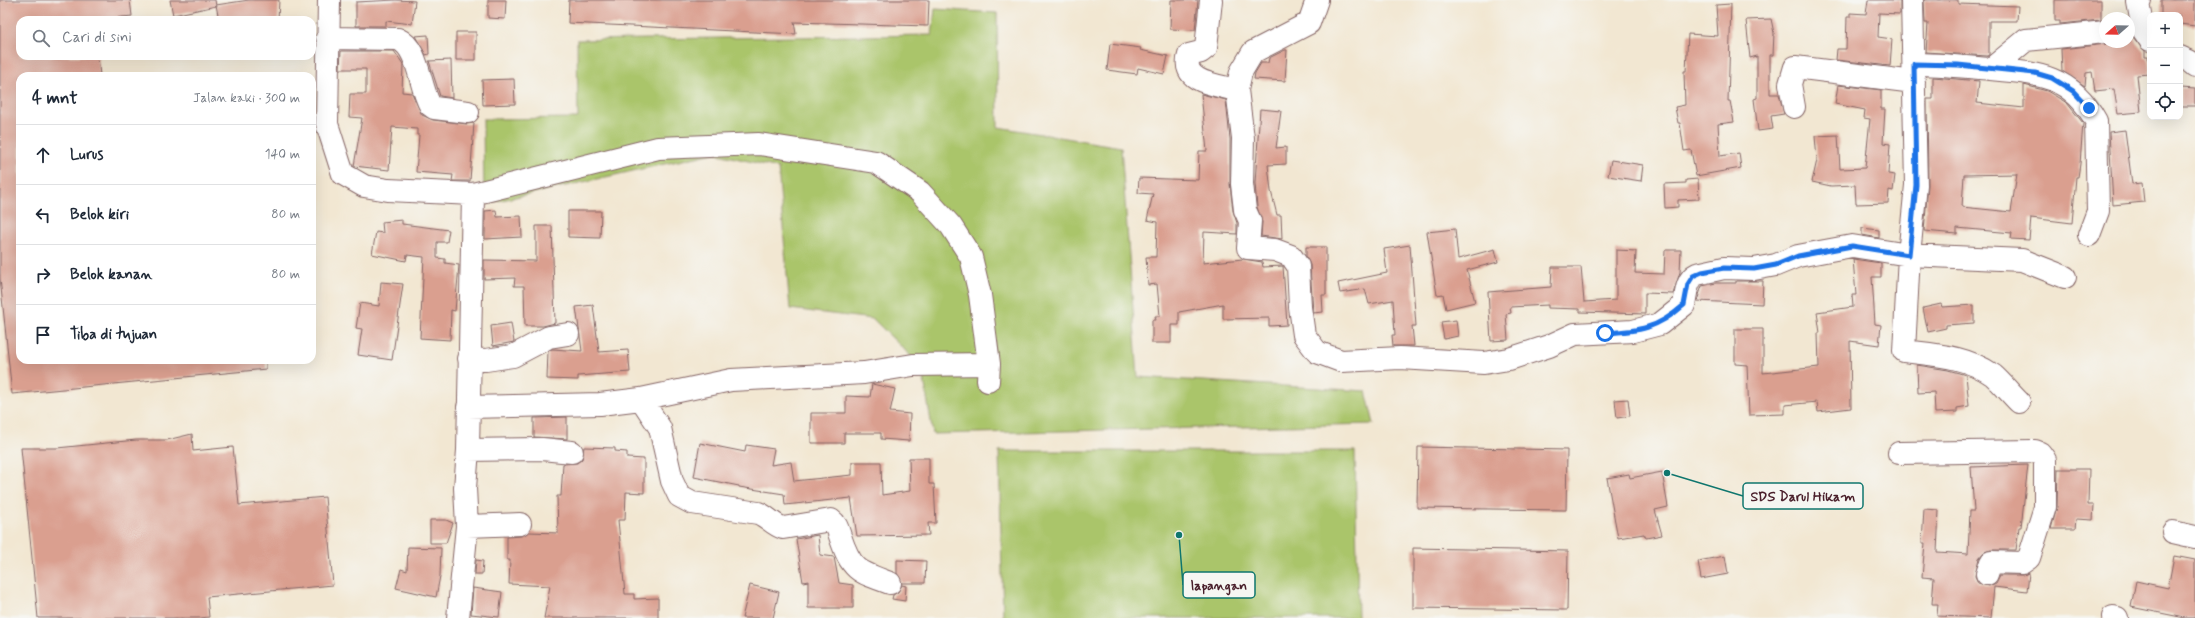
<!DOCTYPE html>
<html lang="id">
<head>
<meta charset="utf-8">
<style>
  body { margin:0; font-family:Mynerve,sans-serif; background:#f6f6f7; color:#1f2937 }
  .controls { position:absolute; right:12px; top:12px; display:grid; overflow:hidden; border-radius:8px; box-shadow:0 4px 16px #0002 }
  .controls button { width:36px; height:36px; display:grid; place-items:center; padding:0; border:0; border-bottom:1px solid #e0e1e3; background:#fff; color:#1f2937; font:20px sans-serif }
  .compass { position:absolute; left:2099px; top:12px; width:36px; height:36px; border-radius:50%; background:#fff; box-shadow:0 4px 16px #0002; rotate:250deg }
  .stop { position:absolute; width:12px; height:12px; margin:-9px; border:3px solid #1a73e8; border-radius:50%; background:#fff }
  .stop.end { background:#1a73e8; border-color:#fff; box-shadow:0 1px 4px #0008 }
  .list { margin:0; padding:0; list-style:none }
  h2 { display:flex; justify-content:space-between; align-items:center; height:52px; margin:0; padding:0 16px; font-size:17px }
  h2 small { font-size:13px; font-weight:400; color:#747a83 }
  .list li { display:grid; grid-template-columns:26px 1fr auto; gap:12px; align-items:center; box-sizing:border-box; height:60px; padding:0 16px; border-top:1px solid #e0e1e3 }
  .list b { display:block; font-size:15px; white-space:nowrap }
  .list em { font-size:13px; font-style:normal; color:#747a83 }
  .icon { flex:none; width:22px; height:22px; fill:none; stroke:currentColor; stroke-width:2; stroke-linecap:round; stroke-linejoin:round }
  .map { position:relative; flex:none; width:2195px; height:618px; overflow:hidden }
  .search { position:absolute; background:#fff; box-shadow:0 4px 16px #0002; left:16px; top:16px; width:300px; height:44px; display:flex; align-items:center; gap:10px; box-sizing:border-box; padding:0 14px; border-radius:12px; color:#747a83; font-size:15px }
  .panel { position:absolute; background:#fff; box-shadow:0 4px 16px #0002; left:16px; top:72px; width:300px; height:292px; border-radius:12px }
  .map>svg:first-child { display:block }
  .green { fill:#aac56b; stroke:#7a724b }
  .building { fill:#da9f8f; fill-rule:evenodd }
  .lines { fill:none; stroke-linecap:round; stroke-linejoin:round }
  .minor-casing { stroke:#856565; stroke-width:24 }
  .minor { stroke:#fff; stroke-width:22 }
  .route { stroke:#1a73e8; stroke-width:5 }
  .leader { fill:none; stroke:#0f766e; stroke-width:1.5 }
  .callout-dot { fill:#0f766e; stroke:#f6f6f2; stroke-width:1.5 }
  .callout { fill:#f6f6f2; stroke:#0f766e; stroke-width:1.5 }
  .callout-label { font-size:14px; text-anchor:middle; font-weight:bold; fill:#4a1f2b }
</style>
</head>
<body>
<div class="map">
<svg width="2195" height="618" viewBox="0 0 2195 618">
  <rect width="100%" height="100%" fill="#f6f6f2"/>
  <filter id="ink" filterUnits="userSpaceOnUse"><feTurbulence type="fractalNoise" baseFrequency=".025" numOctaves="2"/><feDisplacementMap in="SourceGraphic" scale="8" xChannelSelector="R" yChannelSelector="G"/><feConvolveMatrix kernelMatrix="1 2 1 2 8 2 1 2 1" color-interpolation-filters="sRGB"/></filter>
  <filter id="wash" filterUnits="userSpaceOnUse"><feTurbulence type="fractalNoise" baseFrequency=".012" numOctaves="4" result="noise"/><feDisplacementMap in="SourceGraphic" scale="16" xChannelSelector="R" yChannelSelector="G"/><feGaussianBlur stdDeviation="0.9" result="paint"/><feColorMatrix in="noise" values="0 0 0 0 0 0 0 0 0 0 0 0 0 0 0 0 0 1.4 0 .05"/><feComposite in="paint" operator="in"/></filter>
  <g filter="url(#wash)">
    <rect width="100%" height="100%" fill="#f2e7d2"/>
    <path class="green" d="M935,9L997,13L998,127L1121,147L1138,377L1366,391L1374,424L933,434L922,367L873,319L790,309L778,168L714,153L484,204L483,119L578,118L577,40L932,35Z
      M999,451H1355L1358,618H1003Z"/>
    <g id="blocks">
      <path class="building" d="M0,0H130L132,16L94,20H20V56H98L100,76H20V360H266V369L12,394L0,278Z
        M170,0H215L216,6L173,15Z
        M249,0H279L278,20H219L216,5Z
        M396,0L415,1L412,24L386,21V26H356V2Z
        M488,0H506L505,19L488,18Z
        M569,0H929L928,26L794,22L796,34L568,23Z
        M1171,0H1198L1195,30L1170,29Z
        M1868,0H1900V14L1879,13L1878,37L1892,39L1890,66L1836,60L1837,49H1846L1847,17H1850V13L1866,14Z
        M1924,0H1958V4L2018,6L2017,21H1989V55L1987,56L1926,52L1928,23H1925Z
        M2055,0H2101V20L2060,24V21H2055Z
        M2161,0H2195V26L2180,24V15H2161Z
        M1731,4L1728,101H1730L1734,122L1718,124L1720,156L1739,153L1741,168L1696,176L1691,150L1684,151L1680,123H1678L1675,107L1685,105L1684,71H1686L1688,34L1718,36L1716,5Z
        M1771,19L1774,33L1773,55H1770V94H1779L1784,114L1771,116L1773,129L1758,131L1754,99L1757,98V56L1750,58L1746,20Z
        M456,32H476V60H456Z
        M428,35L429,54L426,55L415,36Z
        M2129,36H2132L2145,51V57H2148L2150,74L2137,75L2141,112L2118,114L2114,89L2095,91L2092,72L2086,73L2085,86L2062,71L2061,49L2106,44L2112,42H2129Z
        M1110,44L1141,48L1140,50L1168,56L1164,74L1138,68L1137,74L1107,70Z
        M1285,50H1287L1285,81L1254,79L1255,73L1261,63H1268L1269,58Z
        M341,51H394L403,64L402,92L412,93L422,115L433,120L467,124L474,123L470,181H452L453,175L416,172L419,135H417V129L392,127L389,170L354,166L362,118L349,117L350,94H366V69H340Z
        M451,60L452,98L440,96L429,61Z
        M1933,77L1979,81L1977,103L2024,108V85L2047,91L2067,103L2083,123L2080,164L2078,177H2076L2072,223L2031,218L2029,240L2011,239L2012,233L1957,228V234L1924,231L1928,185L1927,99H1933ZM2017,174L2011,212L1962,207L1964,175Z
        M514,79L515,104L483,105L482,80Z
        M1838,85L1881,90V109H1885L1883,143L1890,144L1888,174L1895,175L1893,191L1889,190L1888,203L1856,204L1855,185L1831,186L1812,182L1817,160L1815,136L1838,135L1840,169L1865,168L1870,119L1864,118L1865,110L1835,104Z
        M2181,88L2195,89V106H2181Z
        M1201,94L1226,100L1230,139V185L1233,211L1237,223V234L1204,232L1203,263L1243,259L1262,262L1263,267L1283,266L1287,325L1269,326V318L1223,319V304L1179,312V325H1171V343H1152V320H1156L1155,316H1160L1157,284L1148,285L1146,257H1156L1157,222L1147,220L1153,194L1138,193L1139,178L1198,180L1199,151H1207Z
        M1260,109L1281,111L1276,148L1286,147V164L1268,165L1271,191L1277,215H1281L1282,239L1261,236L1262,222L1257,207L1255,183Z
        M2125,130L2132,184L2142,183L2144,202L2113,205L2109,132Z
        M1611,160L1643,165L1641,181L1608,176Z
        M1698,179L1699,199L1678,200V207L1665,208L1664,184L1686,183V180Z
        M496,210L497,217L521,216L522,237L485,239V211Z
        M568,211H601L600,238L568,237Z
        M402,220V224L449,230L447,242H437V258L445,259V263L459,265L455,311L451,310L450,340L420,338L424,257L407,255L406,261L372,254L376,232L383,233L382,222Z
        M536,226H552L555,323L543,326H525L524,286H514L515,278L484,279V260L536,261Z
        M1862,228L1879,230V238L1862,235Z
        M1455,229L1458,259L1495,249L1498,262L1467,270L1475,302L1446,309L1443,294L1437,295L1427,232Z
        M1410,245L1416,326H1412L1414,346H1393L1392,335H1395L1393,300L1369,304L1365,289L1340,293L1338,283L1387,273L1384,249Z
        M1306,247H1326V295H1322L1323,312L1313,313L1310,265L1306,256Z
        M1616,250L1636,251L1635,273L1664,274L1665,250H1681L1680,272L1673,294L1645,293V314L1580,312V309L1548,308V305L1510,307L1511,313L1506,314L1508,340L1491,341L1488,292L1551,287L1552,267H1581L1584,302L1616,300Z
        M1853,259L1881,263V277H1872L1875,324L1881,325L1879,345L1850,341L1851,408L1818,412L1817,402L1785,405V414L1749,415L1747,365L1735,364V329H1763V373L1819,367L1818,333H1820L1817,312L1853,307L1852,295H1856Z
        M1736,281H1763L1762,304L1697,301L1702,286L1716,283H1736Z
        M381,282L403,284L392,360L358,355L362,329L356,328L360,303L379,306Z
        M1941,304L1942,307L1974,305V323L1946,325V328L1928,332L1923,308Z
        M593,305L599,352L628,350L630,372L578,376V380L547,379L548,351L552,349L582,351L576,307Z
        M1456,320L1458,336L1444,339L1441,322Z
        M511,323L514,342L493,346L491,326Z
        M1917,365L1948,370L1966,375L1969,406L1957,408V412L1935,413L1934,392L1918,393Z
        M872,384L895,389L890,412L910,414L909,441L881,439V433H844V443H811V413H846V396L870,397Z
        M1628,399L1630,416L1617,418L1615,400Z
        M567,417V439L534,437V418Z
        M192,434L193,451L233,447L239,505L325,497L333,585L207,597L209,617L200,618H38L21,448H57L136,440H167Z
        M700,443L745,452L746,445L774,449L771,465L791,462L794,481L852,475V462H881L882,495L910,491L909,458H929V484H934L936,523H928L929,535L857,536L851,498L785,505L784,494L739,487V486L694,477Z
        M584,447L615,448V451L627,452V458L644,459V493L626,492L625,520H618L625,594H634V599L658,598V618H544L550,586L509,584L510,560H507V537L521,536L529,532L558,533L557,496H561L563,464L577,463L582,459Z
        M1418,447L1567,450L1566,510L1417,508Z
        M2028,465L2021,527H2019L2016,550H1991L1984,552L1979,558L1975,576L1978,583L1989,586L1996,583L2000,575H2022L2029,573L2027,591L1994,587L1991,618L1937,616L1938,604H1932L1934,578L1922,577L1925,543H1922L1924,509L1939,510L1937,552L1968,554L1970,511H1974L1971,467Z
        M2058,469H2089L2088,505H2094L2093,520L2076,519L2075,529H2051L2057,507Z
        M1662,472L1668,507L1655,510L1662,535L1646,538L1644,534L1618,538L1607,478L1629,474L1630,478Z
        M430,520H446L453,523L446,543H430Z
        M818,535L820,555L834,557L839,583L853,585V608H808V581L803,582L796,539Z
        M408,547L441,548L440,576L436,597L396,588L401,569L407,571Z
        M1413,548L1568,551L1567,610L1413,608Z
        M1725,556L1728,574L1701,579L1698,561Z
        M2174,556L2195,560V618H2185L2131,607L2136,581L2168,588Z
        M476,560L483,561L482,574H475Z
        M897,560L926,561L925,583H902L897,573Z
        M750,585L779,592L773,618H742Z
        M902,585L906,586L905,601L892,599L893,595L898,592Z
        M473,588L502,592L499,617L471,614Z"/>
    </g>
  </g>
  <g filter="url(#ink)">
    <use href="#blocks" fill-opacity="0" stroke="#856565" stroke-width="1"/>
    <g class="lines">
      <defs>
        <path id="minor" d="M329,0L327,124L343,174L364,186L388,190L473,194L658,148L759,144L876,162L920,192L951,226L971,257L980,295L989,364L988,381
          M1211,0L1206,48L1201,52L1189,55C1180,83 1218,85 1237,90
          M1317,0L1309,23L1253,52L1241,72L1237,90L1243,138L1242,184L1245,210L1250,221L1248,248L1275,250L1291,256L1298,266L1300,307L1304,335L1317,352L1341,361L1400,358L1484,363L1509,359L1549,346L1575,334L1633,331L1660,324L1684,305C1686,295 1686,279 1697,274L1724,268L1754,269L1776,265L1798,256L1852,246L1909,255L2022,260L2065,277
          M1912,0L1916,185L1909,255L1904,351C1936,355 1966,356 1993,375C2002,383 2010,393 2019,402
          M2140,0L2138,2L2143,30L2150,40
          M327,38L398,39C419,48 419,86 430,105L434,108L468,112
          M2180,57L2189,61L2195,66
          M1914,64C1940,64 1965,67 1990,69C2037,73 2071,75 2096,121L2098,211L2089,235
          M1991,69L2026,40L2105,32
          M1794,107L1790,84L1795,67L1914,82
          M469,359L486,360L513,356L549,337L568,334
          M641,399L660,428L672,481L679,496L692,503L758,513C767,516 773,525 783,528L831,520C837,524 838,530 840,536C851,570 858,572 890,583
          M468,407L600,404L641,399L731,380L864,373L913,365L989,364
          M468,450L542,449L572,452
          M1899,453L2035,451L2040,453L2045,460V507L2029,558L2022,563L1991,562L1987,574
          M467,526L520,524
          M2173,532L2195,537
          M2113,617L2117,618
          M458,618L467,526L465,488L468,450L473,194"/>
      </defs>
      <use href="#minor" class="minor-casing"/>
      <use href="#minor" class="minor"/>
    </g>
  </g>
  <g class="lines" filter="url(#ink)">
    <path class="route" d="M1605,333C1639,331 1657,329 1684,305L1688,284L1693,276L1702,272L1724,268L1754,269L1776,265L1798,256L1852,246L1909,255L1916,185L1914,64L1958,65L2035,73L2052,78L2073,91L2089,108"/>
  </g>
  <path class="leader" d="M1667 473L1743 496M1179 535L1183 585"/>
  <g class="callout-dot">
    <circle cx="1667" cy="473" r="4"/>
    <circle cx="1179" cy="535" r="4"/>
  </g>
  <g class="callout">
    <rect x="1743" y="483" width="120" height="26" rx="4"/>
    <rect x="1183" y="572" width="72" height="26" rx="4"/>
  </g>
  <g class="callout-label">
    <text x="1803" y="501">SDS Darul Hikam</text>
    <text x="1219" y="590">lapangan</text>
  </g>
</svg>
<div class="controls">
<button>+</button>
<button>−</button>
<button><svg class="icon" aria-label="locate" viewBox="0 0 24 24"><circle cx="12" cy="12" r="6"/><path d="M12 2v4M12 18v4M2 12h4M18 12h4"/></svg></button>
</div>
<svg class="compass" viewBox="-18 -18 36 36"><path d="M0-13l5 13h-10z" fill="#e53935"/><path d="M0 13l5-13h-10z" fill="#747a83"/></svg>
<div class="stop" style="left:1605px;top:333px"></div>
<div class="stop end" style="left:2089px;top:108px"></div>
<div class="search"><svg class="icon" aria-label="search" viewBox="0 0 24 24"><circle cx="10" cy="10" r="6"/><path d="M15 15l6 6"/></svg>Cari di sini</div>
<section class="panel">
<h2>4 mnt<small>Jalan kaki · 300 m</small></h2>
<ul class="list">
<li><svg class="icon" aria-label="ahead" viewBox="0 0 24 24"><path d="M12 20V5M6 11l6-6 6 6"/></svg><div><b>Lurus</b></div><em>140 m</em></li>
<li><svg class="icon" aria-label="left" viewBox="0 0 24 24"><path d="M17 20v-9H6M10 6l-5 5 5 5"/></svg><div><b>Belok kiri</b></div><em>80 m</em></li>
<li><svg class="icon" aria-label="right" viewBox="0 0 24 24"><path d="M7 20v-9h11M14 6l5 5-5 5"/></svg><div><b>Belok kanan</b></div><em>80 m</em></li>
<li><svg class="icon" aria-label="arrive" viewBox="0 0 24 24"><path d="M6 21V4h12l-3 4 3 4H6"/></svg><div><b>Tiba di tujuan</b></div></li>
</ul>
</section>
</div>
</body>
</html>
